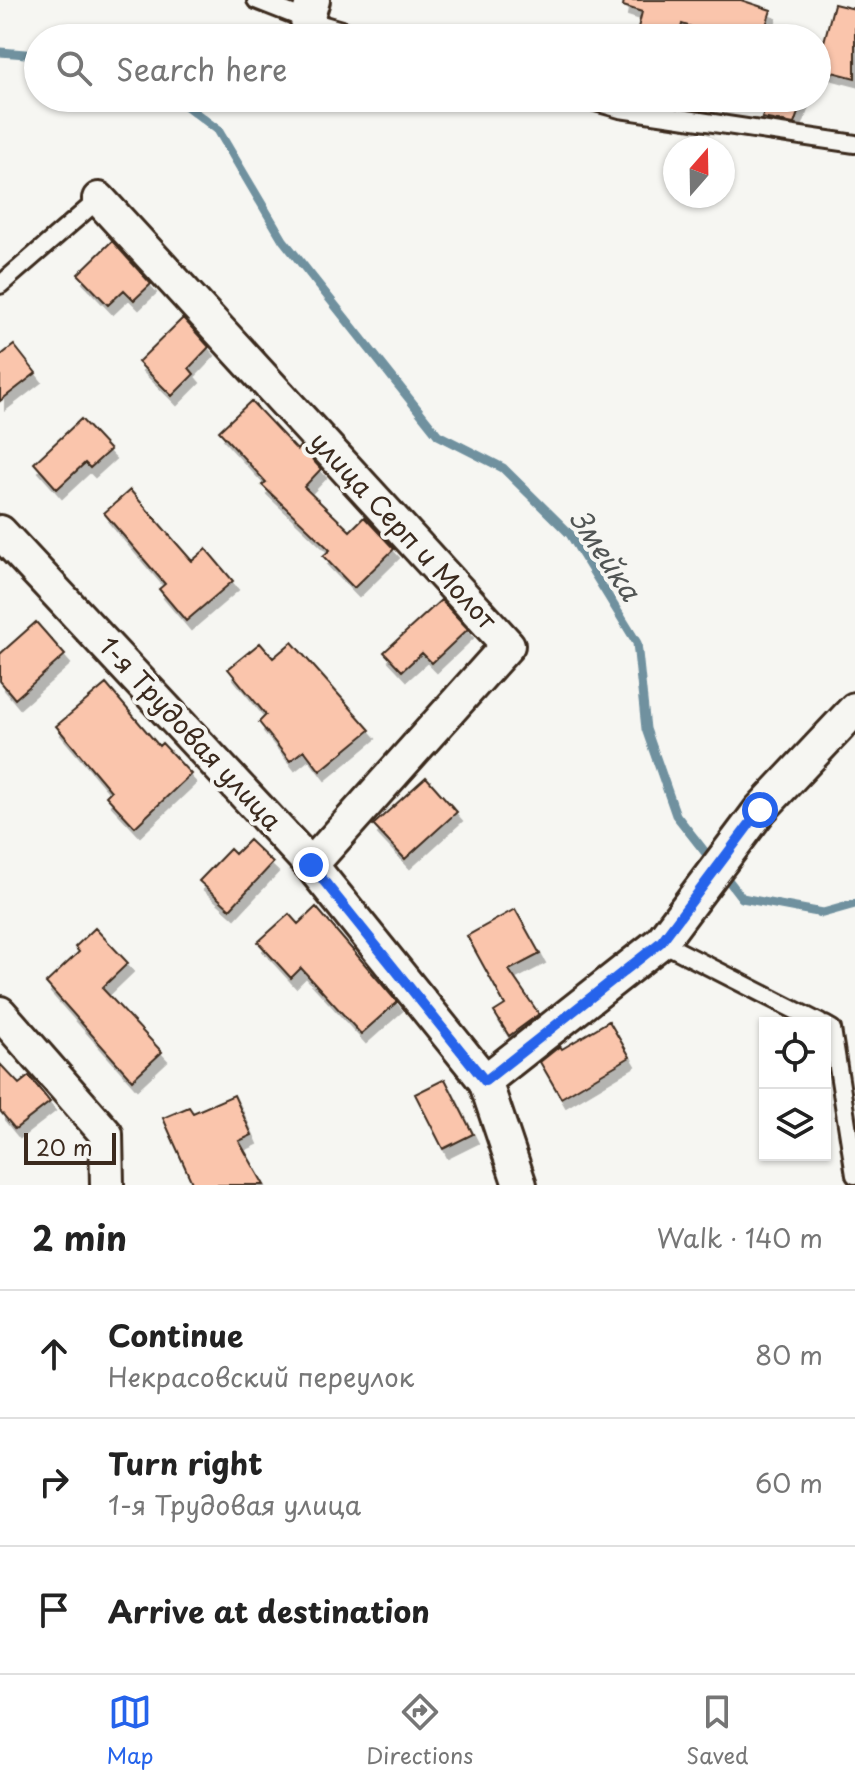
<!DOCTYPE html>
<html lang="en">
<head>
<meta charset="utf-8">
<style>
  body { margin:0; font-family:"Playpen Sans",sans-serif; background:#f2f2f2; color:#222 }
  .controls { position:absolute; right:24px; bottom:24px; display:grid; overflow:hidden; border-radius:0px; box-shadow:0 2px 6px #0004 }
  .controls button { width:72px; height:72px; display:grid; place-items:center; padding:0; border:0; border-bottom:2px solid #e0e0e0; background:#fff; color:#222; font:40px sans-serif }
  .compass { position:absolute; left:663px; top:136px; width:72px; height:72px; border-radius:50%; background:#fff; box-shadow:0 2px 6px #0004; rotate:20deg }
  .scale { position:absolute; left:24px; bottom:20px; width:92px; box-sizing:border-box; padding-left:8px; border:4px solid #3b2a1e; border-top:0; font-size:22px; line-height:28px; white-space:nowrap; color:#3b2a1e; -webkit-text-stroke:6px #f6f6f2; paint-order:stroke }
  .stop { position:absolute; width:24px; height:24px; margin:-18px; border:6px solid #2563eb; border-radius:50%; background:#fff }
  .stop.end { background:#2563eb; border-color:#fff; box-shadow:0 2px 8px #0008 }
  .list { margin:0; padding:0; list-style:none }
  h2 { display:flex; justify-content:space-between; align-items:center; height:104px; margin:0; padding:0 32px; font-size:34px }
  h2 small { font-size:26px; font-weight:400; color:#767676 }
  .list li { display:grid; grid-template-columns:52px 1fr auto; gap:24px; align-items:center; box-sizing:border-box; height:128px; padding:0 32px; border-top:2px solid #e0e0e0 }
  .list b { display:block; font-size:30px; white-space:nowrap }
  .list p { margin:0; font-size:26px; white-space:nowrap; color:#767676 }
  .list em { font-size:26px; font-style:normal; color:#767676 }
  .icon { flex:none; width:44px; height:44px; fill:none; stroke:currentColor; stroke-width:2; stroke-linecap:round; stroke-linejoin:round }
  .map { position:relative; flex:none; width:855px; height:1185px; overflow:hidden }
  .search { position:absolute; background:#fff; box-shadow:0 2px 6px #0004; left:24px; right:24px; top:24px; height:88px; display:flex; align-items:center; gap:20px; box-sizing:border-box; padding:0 28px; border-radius:44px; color:#767676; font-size:30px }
  .sheet { height:488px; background:#fff }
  nav { display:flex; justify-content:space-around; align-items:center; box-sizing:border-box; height:112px; border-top:2px solid #e0e0e0; background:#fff; font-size:22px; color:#767676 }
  nav a { display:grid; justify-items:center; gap:4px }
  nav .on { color:#2563eb }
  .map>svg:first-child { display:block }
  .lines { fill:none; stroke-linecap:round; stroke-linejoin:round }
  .stream { stroke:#70919f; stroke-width:9 }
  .building { fill:#fac5ac; stroke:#3b2a1e; stroke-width:2; filter:url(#shadow) }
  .lane-casing { stroke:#3b2a1e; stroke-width:22 }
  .street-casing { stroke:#3b2a1e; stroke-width:38 }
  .lane { stroke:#f6f6f2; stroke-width:16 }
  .street { stroke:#f6f6f2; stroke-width:32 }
  .route { stroke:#2563eb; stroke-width:10 }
  .labels { text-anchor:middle; stroke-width:8; stroke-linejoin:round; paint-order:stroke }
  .street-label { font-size:26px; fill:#3b2a1e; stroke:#f6f6f2 }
  .water-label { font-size:28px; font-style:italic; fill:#515554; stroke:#f6f6f2 }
</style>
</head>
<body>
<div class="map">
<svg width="855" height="1185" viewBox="0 0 855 1185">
  <defs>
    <filter id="shadow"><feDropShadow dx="5" dy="9" stdDeviation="0" flood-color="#0004"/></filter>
  </defs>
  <rect width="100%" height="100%" fill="#f6f6f2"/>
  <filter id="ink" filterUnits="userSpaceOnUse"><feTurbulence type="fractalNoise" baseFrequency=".0125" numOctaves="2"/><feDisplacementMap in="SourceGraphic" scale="16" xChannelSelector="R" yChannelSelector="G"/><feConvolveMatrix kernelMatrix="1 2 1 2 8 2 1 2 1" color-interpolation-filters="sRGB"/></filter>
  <g filter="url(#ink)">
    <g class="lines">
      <path class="stream" d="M0,52L38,55
        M176,98L218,130L283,240L438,435L503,468L570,534L637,643L646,729L676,815L712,861
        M722,872L742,898L823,913L855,904"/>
    </g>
    <path class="building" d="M624,0H741L771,10L762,38H727L682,24L679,37L638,28L642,12L623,6Z
      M834,4L855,9V78L817,68Z
      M769,98H803L794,124L762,118Z
      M112,241L151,284L134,300L124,290L108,305L78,274Z
      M183,318L209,347L189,368L194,374L172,396L138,362Z
      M14,345L36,373L0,401V356Z
      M251,401L297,450L300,446L321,469L304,487L350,531L364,517L394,549L354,588L323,556L330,550L262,485L266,482L219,431Z
      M81,419L110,450L90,468L85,463L57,489L34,463Z
      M130,490L192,561L206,549L233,581L186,621L159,589L165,584L104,513Z
      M441,600L468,629L432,663L422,653L402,671L384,652Z
      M36,622L65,655L15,699L0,681V654Z
      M292,642L370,730L320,771L304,750L290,761L259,722L266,715L228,669L260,643L273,658Z
      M106,684L159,746L162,743L191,774L135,827L106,796L111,791L56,726Z
      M426,777L457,812L405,859L373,825Z
      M249,840L273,863L230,909L199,881L230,849L235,854Z
      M316,907L397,1002L361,1034L301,968L291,978L258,942L289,914L298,924Z
      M515,909L540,954L509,970L539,1014L509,1036L494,1012L505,1005L467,936Z
      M95,928L128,963L102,988L162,1052L132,1080L46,983L79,952L75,947Z
      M609,1021L630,1057L561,1098L540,1062L560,1046L562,1049Z
      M0,1064L19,1084L29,1076L50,1102L15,1129L0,1111Z
      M445,1079L473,1134L443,1149L415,1094Z
      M234,1095L252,1135L239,1141L264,1185H193L163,1118L189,1107L193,1113Z"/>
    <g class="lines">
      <defs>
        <path id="lane" d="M256,0L307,20L369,38
          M581,98L620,109L855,144
          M0,285L99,199
          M661,942L820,1023
          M825,1025L832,1029L855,1175"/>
        <path id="street" d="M307,20L313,0
          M99,199L508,645L311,865
          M0,532L311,865L485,1081L520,1185
          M0,1013L106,1134L107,1185
          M485,1081L661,942L760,810L855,709"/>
      </defs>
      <use href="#lane" class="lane-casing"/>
      <use href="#street" class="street-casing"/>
      <use href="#lane" class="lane"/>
      <use href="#street" class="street"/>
    </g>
  </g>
  <g class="lines" filter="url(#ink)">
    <path class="route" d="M311,865L485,1081L661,942L760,810"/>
  </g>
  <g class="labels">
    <g class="street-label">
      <text transform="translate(403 531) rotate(47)" y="9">улица Серп и Молот</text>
      <text transform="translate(190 734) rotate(47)" y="9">1-я Трудовая улица</text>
    </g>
    <g class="water-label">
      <text transform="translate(605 555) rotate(56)" y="10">Змейка</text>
    </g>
  </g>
</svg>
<div class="controls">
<button><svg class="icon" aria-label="locate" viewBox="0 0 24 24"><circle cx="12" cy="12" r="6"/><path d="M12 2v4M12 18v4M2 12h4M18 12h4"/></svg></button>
<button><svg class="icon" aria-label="layers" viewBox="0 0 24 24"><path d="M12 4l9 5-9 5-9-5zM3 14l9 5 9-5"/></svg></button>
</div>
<svg class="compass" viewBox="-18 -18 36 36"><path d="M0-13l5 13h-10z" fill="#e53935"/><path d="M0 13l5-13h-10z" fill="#767676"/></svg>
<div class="scale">20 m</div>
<div class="stop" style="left:760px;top:810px"></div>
<div class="stop end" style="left:311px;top:865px"></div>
<div class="search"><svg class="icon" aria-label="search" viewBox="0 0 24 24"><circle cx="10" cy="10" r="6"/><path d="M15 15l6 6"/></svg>Search here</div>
</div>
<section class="sheet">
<h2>2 min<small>Walk · 140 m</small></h2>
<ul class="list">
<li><svg class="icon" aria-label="ahead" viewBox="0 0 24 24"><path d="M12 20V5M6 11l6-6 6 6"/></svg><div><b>Continue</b><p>Некрасовский переулок</p></div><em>80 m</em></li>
<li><svg class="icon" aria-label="right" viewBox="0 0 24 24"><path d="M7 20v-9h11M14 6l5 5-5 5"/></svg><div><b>Turn right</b><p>1-я Трудовая улица</p></div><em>60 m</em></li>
<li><svg class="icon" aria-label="arrive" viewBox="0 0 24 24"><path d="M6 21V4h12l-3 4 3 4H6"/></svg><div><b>Arrive at destination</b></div></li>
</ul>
</section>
<nav>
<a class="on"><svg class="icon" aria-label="map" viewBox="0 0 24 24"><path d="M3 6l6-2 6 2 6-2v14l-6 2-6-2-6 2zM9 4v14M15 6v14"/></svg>Map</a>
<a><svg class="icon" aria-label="directions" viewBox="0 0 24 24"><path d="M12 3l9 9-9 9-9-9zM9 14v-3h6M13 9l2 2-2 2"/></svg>Directions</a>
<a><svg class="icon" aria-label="saved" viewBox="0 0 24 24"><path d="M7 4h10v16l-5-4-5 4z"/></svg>Saved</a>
</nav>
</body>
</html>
